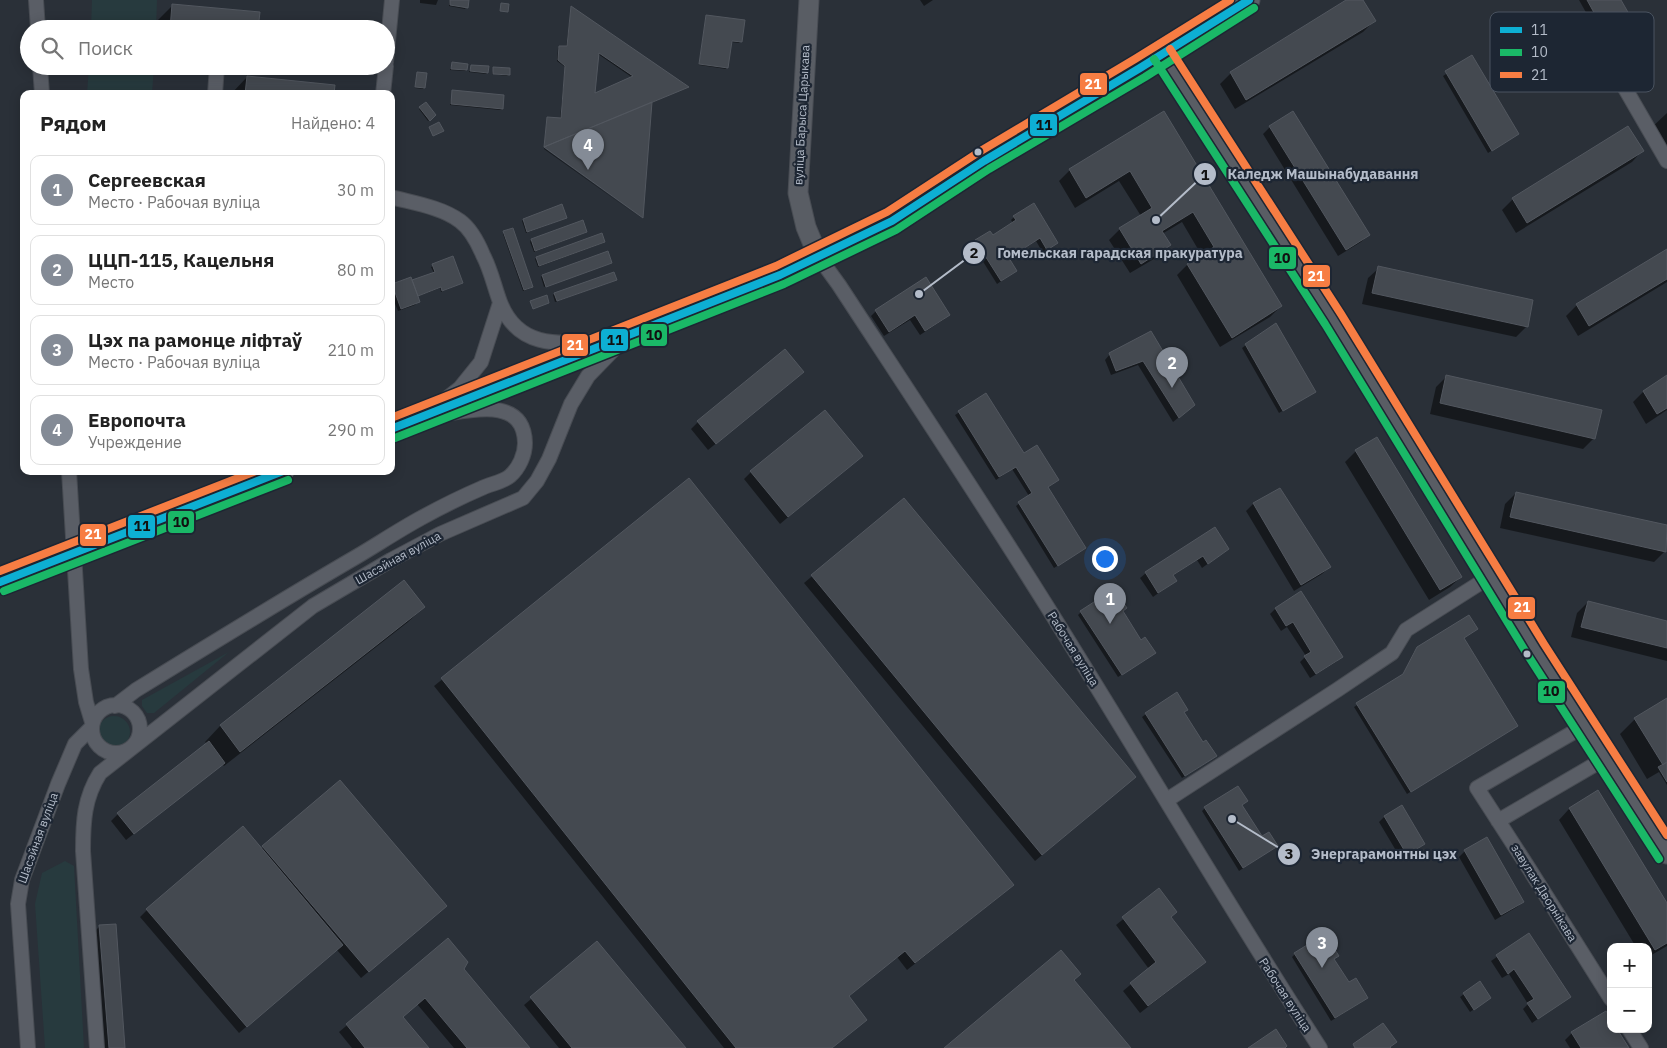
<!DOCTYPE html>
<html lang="ru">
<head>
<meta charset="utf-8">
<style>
  body { margin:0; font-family:"IBM Plex Sans",sans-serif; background:#f6f6f6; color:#222 }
  .controls { position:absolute; right:15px; bottom:15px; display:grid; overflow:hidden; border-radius:10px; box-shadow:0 2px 12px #0003 }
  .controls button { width:45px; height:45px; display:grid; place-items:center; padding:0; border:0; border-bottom:1px solid #e0e0e0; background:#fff; color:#222; font:25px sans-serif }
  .you { position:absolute; left:1104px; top:558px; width:18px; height:18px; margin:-12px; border:4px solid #fff; border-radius:50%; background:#1a73e8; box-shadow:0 0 0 8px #1a73e833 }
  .badge { display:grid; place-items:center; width:32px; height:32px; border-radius:50%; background:#848b96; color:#fff; font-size:16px; font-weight:700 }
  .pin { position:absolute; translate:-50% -41px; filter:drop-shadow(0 1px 2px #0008) }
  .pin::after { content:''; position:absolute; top:26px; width:18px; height:15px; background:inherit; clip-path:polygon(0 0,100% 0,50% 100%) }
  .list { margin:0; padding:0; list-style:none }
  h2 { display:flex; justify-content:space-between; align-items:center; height:65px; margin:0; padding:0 20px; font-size:21px }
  h2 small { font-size:16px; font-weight:400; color:#767676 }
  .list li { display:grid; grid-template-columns:32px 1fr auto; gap:15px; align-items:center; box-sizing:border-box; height:70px; margin:0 10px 10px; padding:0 10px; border:1px solid #e0e0e0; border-radius:10px }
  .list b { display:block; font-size:19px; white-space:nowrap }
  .list p { margin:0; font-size:16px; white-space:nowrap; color:#767676 }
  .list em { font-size:16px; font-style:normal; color:#767676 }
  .icon { flex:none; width:28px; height:28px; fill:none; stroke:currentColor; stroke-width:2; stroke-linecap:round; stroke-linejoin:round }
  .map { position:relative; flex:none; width:1667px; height:1048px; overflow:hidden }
  .search { position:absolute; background:#fff; box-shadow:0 2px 12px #0003; left:20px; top:20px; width:375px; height:55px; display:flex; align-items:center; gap:12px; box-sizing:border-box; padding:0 18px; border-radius:28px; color:#767676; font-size:19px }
  .panel { position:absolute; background:#fff; box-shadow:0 2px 12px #0003; left:20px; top:90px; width:375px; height:385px; border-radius:10px }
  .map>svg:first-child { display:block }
  .green { fill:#273a3e }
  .shadow { fill:#0007; fill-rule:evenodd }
  .building { fill:#444950; stroke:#52575f; fill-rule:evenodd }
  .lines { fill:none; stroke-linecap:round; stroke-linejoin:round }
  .street-casing { stroke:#484c53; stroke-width:16 }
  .secondary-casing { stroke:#484c53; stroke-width:21 }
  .primary-casing { stroke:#484c55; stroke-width:23 }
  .street { stroke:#5a5e66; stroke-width:14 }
  .secondary { stroke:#595d64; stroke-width:19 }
  .primary { stroke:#5c6168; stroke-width:21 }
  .primary-bridge-casing { stroke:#484c55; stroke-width:23; stroke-linecap:butt }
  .primary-bridge { stroke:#5c6168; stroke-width:21 }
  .bus-1-casing { stroke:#1d2633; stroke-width:11 }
  .bus-2-casing { stroke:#1d2633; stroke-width:11 }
  .bus-3-casing { stroke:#1d2633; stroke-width:11 }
  .bus-1 { stroke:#0dafd3; stroke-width:8 }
  .bus-2 { stroke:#1ab867; stroke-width:8 }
  .bus-3 { stroke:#f77d43; stroke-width:8 }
  .bus-dot { fill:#b4bcc9; stroke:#1d2633; stroke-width:2 }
  .labels { text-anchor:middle; stroke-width:4.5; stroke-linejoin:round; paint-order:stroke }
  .street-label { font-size:12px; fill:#b4bcc9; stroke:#1d2633 }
  .key { fill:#1d2633; stroke:#4a5360; stroke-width:1 }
  .key-label { font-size:14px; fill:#b4bcc9 }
  .leader { fill:none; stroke:#b4bcc9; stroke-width:2 }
  .callout-dot { fill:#b4bcc9; stroke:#1d2633; stroke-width:2 }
  .mark-label { font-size:15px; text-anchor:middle; font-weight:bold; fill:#111 }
  .callout-label { font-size:14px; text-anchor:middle; font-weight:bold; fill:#b4bcc9; stroke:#1d2633; stroke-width:4.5; stroke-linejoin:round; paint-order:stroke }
  .line-badge { stroke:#1d2633; stroke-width:2 }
  .badge-label { font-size:14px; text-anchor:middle; font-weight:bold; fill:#fff }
  .pale-badge-label { font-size:14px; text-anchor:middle; font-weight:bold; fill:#111 }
</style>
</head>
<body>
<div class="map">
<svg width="1667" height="1048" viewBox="0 0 1667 1048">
  <rect width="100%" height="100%" fill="#2a3038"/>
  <path class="green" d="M92,0H157L156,29H91Z
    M89,66H154L152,94H87Z
    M229,652L154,713H147L142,706V700Z
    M98 732a16 16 0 1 1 32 0a16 16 0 1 1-32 0Z
    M65,861L74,866L84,1048H45L35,904L42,873Z"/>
  <path class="shadow" d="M420,0H438L436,5L420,3Z
    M450,0H467L466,7L465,9L449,6Z
    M920,0H933L924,6Z
    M1349,0H1361L1374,21L1363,32L1235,109L1220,84L1231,73Z
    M1579,0H1620L1648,49L1643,54L1617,68Z
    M173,5L257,29H152V26Z
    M571,8L687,87L651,103L642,215L544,145L547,119L548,118L560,119L565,67L557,61L558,48H566ZM598,54L633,78L594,96Z
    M706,16L740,42L739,43L731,42L726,69L699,65Z
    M1472,57L1517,134L1488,153L1443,76Z
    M452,64L466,70L465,71L450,70Z
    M170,66H241L234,73Z
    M471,66L487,73L486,74L469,72Z
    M494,68L508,75L507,76L492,74Z
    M417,74L424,87L423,89L415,88Z
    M247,77L333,94H231Z
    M453,91L502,109L500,110L450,105Z
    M426,104L435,115L428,121L419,109Z
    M1163,113L1281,306L1270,317L1220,347L1177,275L1187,265L1202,256L1182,222L1162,234L1169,245L1159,256L1130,273L1109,240L1120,229L1141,216L1119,181L1075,208L1059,181L1070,170Z
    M1667,113V158L1650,129Z
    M1270,127L1368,235L1361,242L1338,256L1263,134Z
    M544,148L641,218L544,149Z
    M1642,151L1632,162L1516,233L1502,210L1513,199Z
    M562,206L566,218L564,219L526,233L522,221L523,220Z
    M1014,217L1057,243L1043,253L1036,241L1008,258L1016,271L997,284L972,244L976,241L992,236L1013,223L1011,220Z
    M582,222L586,232L585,233L534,252L530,242L531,240Z
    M504,232L532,287L531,288L523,291L503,234Z
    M601,234L604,242L603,243L538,267L535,259L536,258Z
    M1667,250V282L1578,336L1566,316L1577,305Z
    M607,253L609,264L544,287L541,277L542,276Z
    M433,266L462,283L441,292L440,288L416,297L418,301L415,305L398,311L391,294V287L434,273L431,267Z
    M1379,268L1526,327L1516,337L1362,304L1368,278Z
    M613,273L615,280L614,281L555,302L553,295L554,294Z
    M876,311L949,315L943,320L920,335L910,320L884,336L871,316Z
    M1151,332L1188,410L1173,422L1138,365L1111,375L1105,360L1110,354Z
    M1246,345L1314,392L1279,413L1242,348Z
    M1447,376L1594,438L1583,449L1430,414L1436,387Z
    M1667,377V410L1646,424L1633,402L1643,392Z
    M795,379L708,450L691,429L698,422Z
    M986,395L1024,455L1057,480L1047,488L1085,548L1054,568L1016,506L1029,496L1012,469L996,480L955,415Z
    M1377,439L1461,577L1450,587L1429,600L1345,462L1356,451Z
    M861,456L780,524L744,479L751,472Z
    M689,480L1005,892L907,970L897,957L848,997L866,1020L832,1048H724L434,686Z
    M1280,490L1329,567L1322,574L1294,591L1246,511L1253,504Z
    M1516,493L1667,526V540L1665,551L1654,562L1500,528L1505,504Z
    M904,499L1127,784L1035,861L804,583Z
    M1214,528L1228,549L1202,568L1197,560L1172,576L1175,581L1153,597L1140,578L1146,573Z
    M404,582L424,607L408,622L224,766L222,764L126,840L111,821L118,814L207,744L205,742L220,726Z
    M1301,593L1341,657L1336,662L1310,678L1300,662L1306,656L1287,627L1281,631L1270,614L1275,609Z
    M1588,602L1667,622V661L1571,637L1577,613Z
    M1081,612L1151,656L1118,677L1078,615Z
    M1463,638L1516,726L1407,794L1354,707L1402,677L1414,652L1418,648Z
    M1667,699V785L1659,772L1647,779L1620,734L1635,719Z
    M1183,712L1212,759L1182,778L1142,717L1146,714Z
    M340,781L438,913L361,978L337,950L239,1033L140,917L147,910L261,849Z
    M1597,792L1667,906V946L1648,957V947H1636L1559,820L1569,809Z
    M1241,805L1261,838L1276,846L1239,871L1202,811L1205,808Z
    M1384,817L1424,844L1418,849L1401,859L1379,822Z
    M1487,839L1523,902L1517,907L1495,920L1459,857L1465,851Z
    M1159,890L1170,917L1197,969L1140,1013L1123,991L1149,969L1116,925Z
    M99,927L124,1048H103L94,932Z
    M1528,935L1569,997L1532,1023L1523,1009L1528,1004L1509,974L1502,978L1491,961Z
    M448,940L463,969L528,1048H454L417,1004L402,1017L428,1048H352L339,1032Z
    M597,943L684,1048H559L524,1005Z
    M1295,954L1333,959L1348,984L1363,1001L1331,1021L1292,957Z
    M1479,983L1486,1001L1470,1012L1460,997Z
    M1611,1029L1627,1048H1570L1565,1040L1572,1033Z"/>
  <path class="building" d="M450,0H469L468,8L450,5Z
    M1346,0H1363L1376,21L1246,100L1230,72Z
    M1587,0H1621L1649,49L1622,63Z
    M501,3L509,4L508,12L500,11Z
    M172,4L260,12L258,29H170Z
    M571,6L689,87L544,147L547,117L561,118L565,66L558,60L559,46H567ZM599,53L633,76L595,93Z
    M706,15L745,20L742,42L732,41L728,68L699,64Z
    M1472,55L1519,134L1492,151L1445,71Z
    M452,62L468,64L467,70L451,69Z
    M471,65L489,66L488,73L470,71Z
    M493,67L510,68V75L493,74Z
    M417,72L427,73L425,88L415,87Z
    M247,76L335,85L334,94H245Z
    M452,90L504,95L503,109L451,104Z
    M426,102L436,115L430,121L419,107Z
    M652,102L643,218L544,147Z
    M1164,111L1282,306L1232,338L1187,264L1214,247L1193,212L1162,231L1171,245L1141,264L1119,228L1152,208L1130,171L1086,198L1069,169Z
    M1293,111L1370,235L1346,250L1269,126Z
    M439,122L444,131L433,136L429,127Z
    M1628,126L1644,151L1527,223L1512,198Z
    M1034,203L1058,243L1047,250L1040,238L1009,258L1017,271L1001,281L975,240L990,231L993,235L1016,220L1013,216Z
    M562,204L567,218L527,232L523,219Z
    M583,220L587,232L535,251L531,239Z
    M513,228L533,287L524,290L503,231Z
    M602,233L605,242L539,266L536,257Z
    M1667,249V279L1589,326L1576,304Z
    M608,251L612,263L546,287L542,275Z
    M453,256L463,283L442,291L441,287L418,296L412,280L435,272L432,264Z
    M1378,266L1533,300L1528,327L1372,293Z
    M614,272L617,280L557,301L554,293Z
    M411,277L420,302L401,309L392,284Z
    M926,277L950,315L925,331L915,315L889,332L875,310Z
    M547,295L549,303L533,309L530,301Z
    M1276,323L1316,392L1283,411L1245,344Z
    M1151,331L1195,405L1179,418L1143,361L1116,371L1109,353Z
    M785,349L804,372L716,444L697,421Z
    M1446,375L1602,410L1595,439L1440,403Z
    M1667,375V408L1657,414L1643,391Z
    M986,393L1024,453L1037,445L1059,480L1048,487L1086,548L1058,566L1018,502L1032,493L1016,467L999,477L958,411Z
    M825,410L863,456L788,517L750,471Z
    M1377,437L1462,577L1440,590L1355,450Z
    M689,478L1014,885L915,963L905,951L849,996L867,1020L832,1048H736L441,678Z
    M1280,488L1331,567L1301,585L1253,503Z
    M1516,492L1667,525L1666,552L1510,517Z
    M904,498L1136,777L1042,855L811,575Z
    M1215,527L1229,549L1208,564L1203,556L1173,575L1177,581L1158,593L1145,572Z
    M404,580L425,607L240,752L220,725Z
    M1114,589L1127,608L1123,611L1141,640L1145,637L1156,653L1122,675L1080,611Z
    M1301,591L1343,657L1316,674L1304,656L1311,652L1293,622L1286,626L1275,608Z
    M1588,601L1667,621V648L1581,627Z
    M1469,615L1478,629L1464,638L1518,726L1411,792L1356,703L1403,674L1417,647Z
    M1177,692L1188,710L1184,712L1203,742L1206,740L1217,756L1185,776L1145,713Z
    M1667,698V762L1663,765L1634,718Z
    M209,741L225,763L134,834L117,813Z
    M1667,762V782L1658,767Z
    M340,780L447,906L369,972L262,846Z
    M1238,786L1248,801L1242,805L1262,836L1269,832L1278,846L1243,868L1204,807Z
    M1598,790L1667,903V943L1655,950L1569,808Z
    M1402,805L1425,844L1407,855L1384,816Z
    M243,826L343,945L247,1027L146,909Z
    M1487,837L1524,902L1501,915L1464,850Z
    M1159,888L1177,912L1171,917L1206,962L1148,1006L1130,983L1156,962L1122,917Z
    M116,924L125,1048H109L99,925Z
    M1529,933L1571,997L1538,1019L1527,1003L1534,999L1514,969L1508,974L1496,955Z
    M1325,934L1339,956L1334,959L1349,982L1356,978L1368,998L1335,1018L1294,953Z
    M448,938L468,962L464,969L530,1048H467L425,998L403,1017L429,1048H365L346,1024Z
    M597,941L686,1048H572L530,997Z
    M1061,950L1081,974L1074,980L1131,1048H944Z
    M1480,981L1491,998L1474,1010L1463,993Z
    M1606,1011L1611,1019V1029H1617L1629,1048H1581L1571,1032Z
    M1383,1023L1397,1042L1390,1047L1391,1048H1355L1353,1044Z
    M1276,1029L1287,1046L1285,1048H1248Z"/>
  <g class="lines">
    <defs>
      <path id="street" d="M36,0L38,29
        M1604,52L1667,161
        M386,62L392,0
        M40,66L42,94
        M215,94L217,66
        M383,94L386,66
        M391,197C413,203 441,207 460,221C471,229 478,243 483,255C491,270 494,286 500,302C518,349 559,344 600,341
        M818,256L839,285C911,395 984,505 1053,616C1143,760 1228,906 1320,1048
        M441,403L460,388L481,362L500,303
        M69,471L81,669L86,702L92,722
        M92 729a24 24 0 1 1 48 0a24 24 0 1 1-48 0Z
        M115,706L136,690C209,645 282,600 356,557C378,544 399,530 421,518C441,507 461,497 482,488C490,484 503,482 510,476C519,468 525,455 525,443C524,401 481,408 451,413
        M1586,725L1477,788L1528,867L1611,999
        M1167,800L1337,690L1392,653L1406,630L1491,576
        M1498,821L1606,758
        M1629,1029L1641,1048
        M28,1048L18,904L22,880L58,784L75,744L91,728
        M97,1048L83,851C83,822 84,798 100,773L313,606L391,560L440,534L523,498L537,481L549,459L571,404L588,376L621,342"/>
      <path id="secondary" d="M809,0L798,193L806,227L818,256
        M1162,54L1333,319L1536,649L1586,725L1667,854"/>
      <path id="primary" d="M391,429L699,308L780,275L892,221L984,161L1140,68L1249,0"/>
    </defs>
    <use href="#street" class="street-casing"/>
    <use href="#secondary" class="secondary-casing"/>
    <use href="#primary" class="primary-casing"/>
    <use href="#street" class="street"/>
    <use href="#secondary" class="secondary"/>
    <use href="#primary" class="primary"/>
    <defs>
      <path id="primary-bridge" d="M0,582L284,471"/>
    </defs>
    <use href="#primary-bridge" class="primary-bridge-casing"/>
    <use href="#primary-bridge" class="primary-bridge"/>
    <defs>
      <path id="bus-1" d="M391,429L780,275L892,221L984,161L1140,68L1249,0
        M0,582L283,471"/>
      <path id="bus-2" d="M1154,59L1325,324L1527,654L1659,859
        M395,438L784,284L896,230L989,169L1145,77L1254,8
        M4,591L288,480"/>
      <path id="bus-3" d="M1170,49L1341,314L1544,644L1667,835
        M391,418L776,266L887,212L979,152L1135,59L1230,0
        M0,571L256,471"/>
    </defs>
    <use href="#bus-1" class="bus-1-casing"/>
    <use href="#bus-2" class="bus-2-casing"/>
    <use href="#bus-3" class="bus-3-casing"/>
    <use href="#bus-1" class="bus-1"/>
    <use href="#bus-2" class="bus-2"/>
    <use href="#bus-3" class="bus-3"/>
  </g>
  <g class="bus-dot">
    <circle cx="978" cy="152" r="4.5"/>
    <circle cx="1527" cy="654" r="4.5"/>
  </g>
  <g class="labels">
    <g class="street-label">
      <text transform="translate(802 115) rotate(-87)" y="4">вуліца Барыса Царыкава</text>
      <text transform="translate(398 558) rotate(-29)" y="4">Шасэйная вуліца</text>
      <text transform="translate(1073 649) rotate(58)" y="4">Рабочая вуліца</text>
      <text transform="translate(38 838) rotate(-70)" y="4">Шасэйная вуліца</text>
      <text transform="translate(1544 893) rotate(58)" y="4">завулак Дворнікава</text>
      <text transform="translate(1285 995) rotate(57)" y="4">Рабочая вуліца</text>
    </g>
  </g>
  <rect x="1490" y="12" width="164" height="80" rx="8" class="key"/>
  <rect x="1500" y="27" width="22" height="6" fill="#0dafd3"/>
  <rect x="1500" y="49" width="22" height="7" fill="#1ab867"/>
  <rect x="1500" y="72" width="22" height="6" fill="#f77d43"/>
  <g class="key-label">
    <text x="1531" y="35">11</text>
    <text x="1531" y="57">10</text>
    <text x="1531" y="80">21</text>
  </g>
  <path class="leader" d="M1156 220L1205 174M919 294L974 253M1232 819L1289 854"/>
  <g class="callout-dot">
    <circle cx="1156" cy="220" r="5"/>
    <circle cx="919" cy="294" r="5"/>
    <circle cx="1232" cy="819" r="5"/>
    <circle cx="1205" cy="174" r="12"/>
    <circle cx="974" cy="253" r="12"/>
    <circle cx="1289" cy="854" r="12"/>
  </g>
  <g class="mark-label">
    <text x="1205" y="180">1</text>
    <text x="974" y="258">2</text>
    <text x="1289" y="859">3</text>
  </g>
  <g class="callout-label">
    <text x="1323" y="179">Каледж Машынабудавання</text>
    <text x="1120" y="258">Гомельская гарадская пракуратура</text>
    <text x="1384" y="859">Энергарамонтны цэх</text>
  </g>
  <g class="line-badge">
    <rect x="1079" y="72" width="29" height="24" rx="5" fill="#f77d43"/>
    <rect x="1029" y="113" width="29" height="24" rx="5" fill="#0dafd3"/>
    <rect x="1268" y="246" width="29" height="24" rx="5" fill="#1ab867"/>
    <rect x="1302" y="264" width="29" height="24" rx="5" fill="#f77d43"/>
    <rect x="640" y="323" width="28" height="24" rx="5" fill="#1ab867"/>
    <rect x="600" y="328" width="29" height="24" rx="5" fill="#0dafd3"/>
    <rect x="561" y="333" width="28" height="24" rx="5" fill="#f77d43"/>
    <rect x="167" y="510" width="28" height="24" rx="5" fill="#1ab867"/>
    <rect x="127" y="514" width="29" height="25" rx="5" fill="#0dafd3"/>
    <rect x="79" y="523" width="28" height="24" rx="5" fill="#f77d43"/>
    <rect x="1507" y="596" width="29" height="24" rx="5" fill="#f77d43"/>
    <rect x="1537" y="680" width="29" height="24" rx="5" fill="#1ab867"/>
  </g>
  <g class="badge-label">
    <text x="1093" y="89">21</text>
    <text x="1316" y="281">21</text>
    <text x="575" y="350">21</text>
    <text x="93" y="539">21</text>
    <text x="1522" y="612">21</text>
  </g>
  <g class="pale-badge-label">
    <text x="1044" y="130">11</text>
    <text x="1282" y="263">10</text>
    <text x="654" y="340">10</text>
    <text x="615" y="345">11</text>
    <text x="181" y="527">10</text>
    <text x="142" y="531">11</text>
    <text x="1551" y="696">10</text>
  </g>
</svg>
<div class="controls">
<button>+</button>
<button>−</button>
</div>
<div class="you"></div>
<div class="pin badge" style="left:1110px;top:624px">1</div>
<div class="pin badge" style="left:1172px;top:388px">2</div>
<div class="pin badge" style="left:1322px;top:968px">3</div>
<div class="pin badge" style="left:588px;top:170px">4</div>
<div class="search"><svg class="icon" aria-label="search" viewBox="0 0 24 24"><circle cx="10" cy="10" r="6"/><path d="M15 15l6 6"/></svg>Поиск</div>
<section class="panel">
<h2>Рядом<small>Найдено: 4</small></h2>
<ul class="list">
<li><span class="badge">1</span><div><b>Сергеевская</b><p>Место · Рабочая вуліца</p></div><em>30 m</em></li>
<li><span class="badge">2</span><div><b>ЦЦП-115, Кацельня</b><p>Место</p></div><em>80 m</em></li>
<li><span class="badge">3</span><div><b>Цэх па рамонце ліфтаў</b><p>Место · Рабочая вуліца</p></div><em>210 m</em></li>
<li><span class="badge">4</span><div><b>Европочта</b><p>Учреждение</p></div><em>290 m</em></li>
</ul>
</section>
</div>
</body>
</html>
